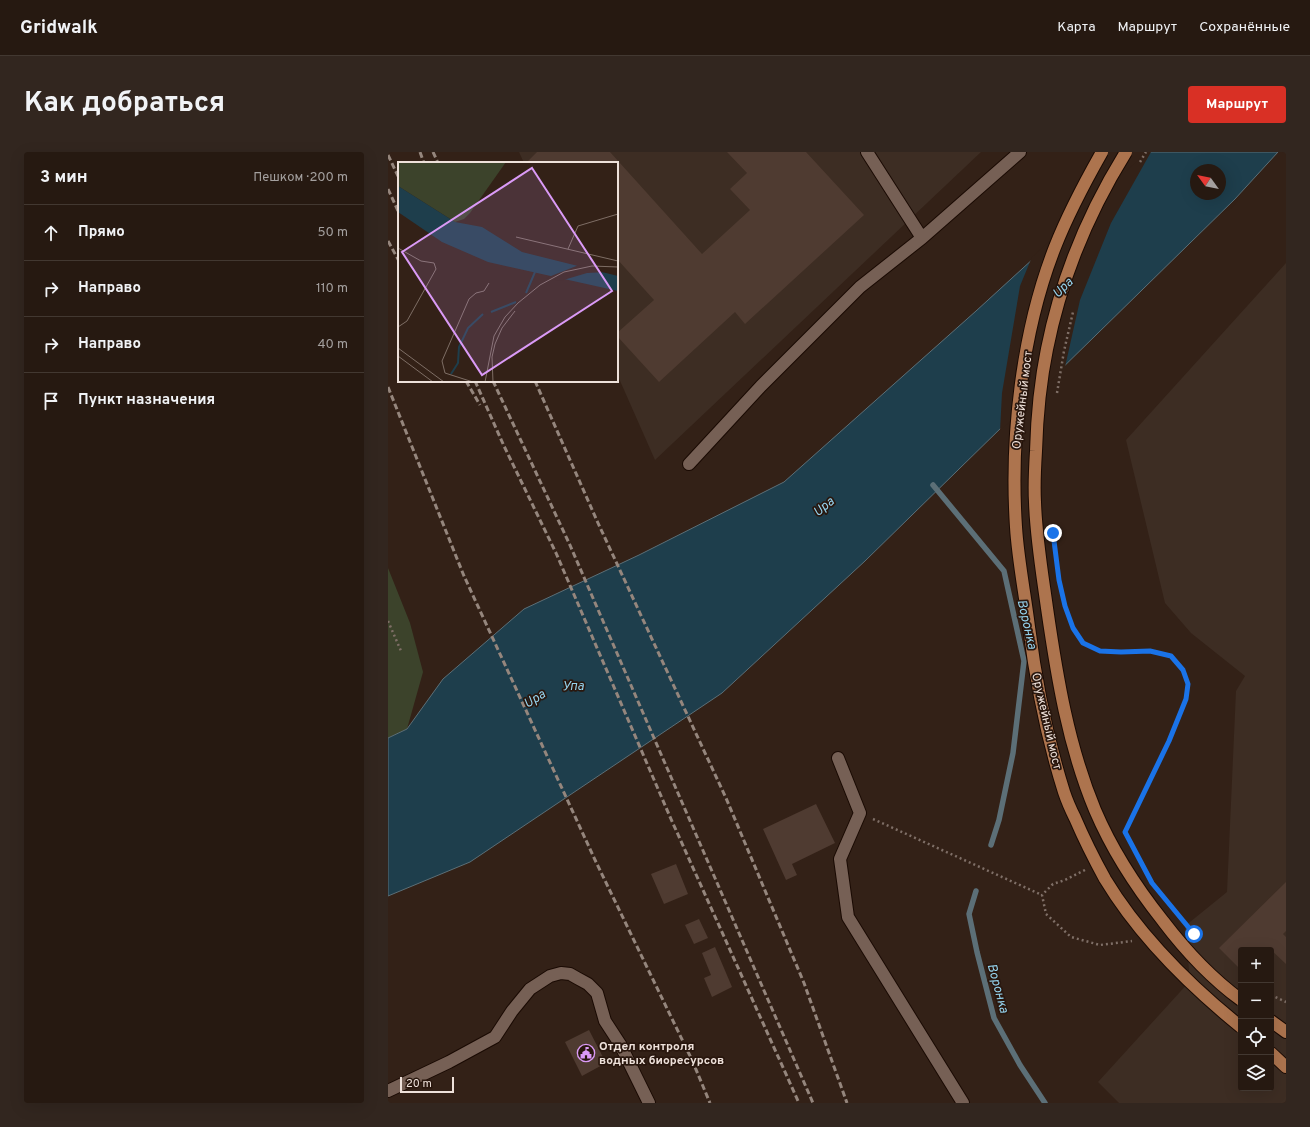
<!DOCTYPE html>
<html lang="ru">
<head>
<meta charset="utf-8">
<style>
  body { margin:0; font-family:Overpass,sans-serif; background:#32261f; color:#f1f3f6 }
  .controls { position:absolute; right:12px; bottom:12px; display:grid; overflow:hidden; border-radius:4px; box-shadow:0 4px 16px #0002 }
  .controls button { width:36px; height:36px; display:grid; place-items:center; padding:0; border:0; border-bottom:1px solid #423831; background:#261911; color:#f1f3f6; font:20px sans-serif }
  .compass { position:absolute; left:802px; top:12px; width:36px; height:36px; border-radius:50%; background:#261911; box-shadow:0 4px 16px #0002; rotate:303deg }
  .scale { position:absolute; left:12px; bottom:10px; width:54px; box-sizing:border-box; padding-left:4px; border:2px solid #eee1da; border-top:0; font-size:11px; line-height:14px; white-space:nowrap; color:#eee1da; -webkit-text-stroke:3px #29170e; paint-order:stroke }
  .stop { position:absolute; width:12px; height:12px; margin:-9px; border:3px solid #1a73e8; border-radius:50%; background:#fff }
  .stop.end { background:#1a73e8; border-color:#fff; box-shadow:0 1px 4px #0008 }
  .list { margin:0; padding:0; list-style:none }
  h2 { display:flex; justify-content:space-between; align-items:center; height:52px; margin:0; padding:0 16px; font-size:17px }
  h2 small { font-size:13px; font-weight:400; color:#a4a09f }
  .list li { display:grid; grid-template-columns:26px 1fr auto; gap:12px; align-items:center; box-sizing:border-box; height:56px; padding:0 16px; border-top:1px solid #423831 }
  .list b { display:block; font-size:15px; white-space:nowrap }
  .list em { font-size:13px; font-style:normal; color:#a4a09f }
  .icon { flex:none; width:22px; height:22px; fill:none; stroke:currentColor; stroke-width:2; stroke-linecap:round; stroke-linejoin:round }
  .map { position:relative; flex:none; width:898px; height:951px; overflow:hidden; border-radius:4px }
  header { display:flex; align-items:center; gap:24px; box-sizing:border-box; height:56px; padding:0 20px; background:#261911; border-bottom:1px solid #423831 }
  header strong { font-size:19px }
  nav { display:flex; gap:22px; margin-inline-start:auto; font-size:14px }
  .intro { display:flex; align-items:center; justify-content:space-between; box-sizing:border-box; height:96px; padding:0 24px }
  h1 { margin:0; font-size:28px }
  .button { padding:10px 18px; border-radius:4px; background:#d93025; color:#fff; font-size:14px; font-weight:700 }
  main { display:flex; gap:24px; padding:0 24px }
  aside { flex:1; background:#261911; border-radius:4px; box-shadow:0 4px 16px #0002 }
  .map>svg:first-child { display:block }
  .industrial { fill:#3d2d23; fill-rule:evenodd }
  .green { fill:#3c432b }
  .water { fill:#1e3e4c; stroke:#5c6f77; fill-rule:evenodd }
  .pier { fill:#332117 }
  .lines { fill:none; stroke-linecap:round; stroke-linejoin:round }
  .stream { stroke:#5c6f77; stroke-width:5.5 }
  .building { fill:#4f3b31 }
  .minor-casing { stroke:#1a0a03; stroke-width:14 }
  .major-casing { stroke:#1a0a03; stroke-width:14 }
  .path { stroke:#7f6f67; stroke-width:2.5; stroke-dasharray:2 3; stroke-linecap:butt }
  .minor { stroke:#766055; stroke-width:12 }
  .major { stroke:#ad744e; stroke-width:12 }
  .rail { stroke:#95867d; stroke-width:3; stroke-dasharray:6 3; stroke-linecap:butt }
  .major-bridge-casing { stroke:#1a0a03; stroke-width:14; stroke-linecap:butt }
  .major-bridge { stroke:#ad744e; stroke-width:12 }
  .route { stroke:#1a73e8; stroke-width:5 }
  .labels { text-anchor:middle; stroke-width:3.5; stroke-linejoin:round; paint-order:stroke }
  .street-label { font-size:12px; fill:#eee1da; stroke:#29170e }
  .poi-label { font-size:12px; font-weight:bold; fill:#eee1da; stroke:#29170e; text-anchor:start }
  .water-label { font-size:13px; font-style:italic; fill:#96d5f0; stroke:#29170e }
  .inset-river { fill:none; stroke:#1e3e4c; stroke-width:2 }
  .inset-road { fill:none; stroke:#7e6e65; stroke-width:1 }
  .view { fill:#da9af6; fill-opacity:0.15; stroke:#da9af6; stroke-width:2 }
  .inset-edge { fill:none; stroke:#eee1da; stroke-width:2 }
</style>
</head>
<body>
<header>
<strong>Gridwalk</strong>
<nav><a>Карта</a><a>Маршрут</a><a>Сохранённые</a></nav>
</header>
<div class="intro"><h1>Как добраться</h1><a class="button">Маршрут</a></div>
<main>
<aside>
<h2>3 мин<small>Пешком · 200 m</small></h2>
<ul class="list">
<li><svg class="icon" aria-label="ahead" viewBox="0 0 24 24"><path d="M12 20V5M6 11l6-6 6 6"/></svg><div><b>Прямо</b></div><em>50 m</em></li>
<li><svg class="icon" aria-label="right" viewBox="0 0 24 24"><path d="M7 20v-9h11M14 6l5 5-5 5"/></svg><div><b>Направо</b></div><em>110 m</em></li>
<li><svg class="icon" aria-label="right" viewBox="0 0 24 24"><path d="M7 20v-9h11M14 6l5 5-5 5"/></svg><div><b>Направо</b></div><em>40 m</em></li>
<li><svg class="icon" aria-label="arrive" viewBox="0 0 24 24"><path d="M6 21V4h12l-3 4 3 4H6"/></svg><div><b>Пункт назначения</b></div></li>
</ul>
</aside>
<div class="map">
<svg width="898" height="951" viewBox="0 0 898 951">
  <rect width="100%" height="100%" fill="#332117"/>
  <path class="industrial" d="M131,0H593L267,308L229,222V11H136Z
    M898,111V951H731L710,930L802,829L797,774L839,740L848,539L857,524L803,481L777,451L738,288ZM853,798H883V936H853Z"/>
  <path class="green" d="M0,416L22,471L35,520L19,577L0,586Z"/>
  <path class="water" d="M762,0H890L847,47L477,409L334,541L82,710L0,744V586L19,577L55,527L136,457L251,403L396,330L588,159ZM808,18H832V42H808Z"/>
  <path class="pier" d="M759,0H763L723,71L692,148L677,215L612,279L614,241L632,134L644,105Z"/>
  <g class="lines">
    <path class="stream" d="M545,333L616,419L636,509L625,601L611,668L603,693
      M588,739L581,762L589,800L606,866L632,913L657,951"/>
  </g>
  <path class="building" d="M149,0H222L314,102L362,58L342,37L359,21L339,0H418L476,63L357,172L347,160L271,230L229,184V181L266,148L229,107V11H141L140,9Z
    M428,652L447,691L404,712L409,723L398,728L375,677Z
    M288,712L300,742L276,752L263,722Z
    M898,730V779L895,782L898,785V812L881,796L879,798H853V818L831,796Z
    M311,767L320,786L306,792L297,773Z
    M327,795L344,835L324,845L316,826L323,823L314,801Z
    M201,878L218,911L194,924L177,890Z"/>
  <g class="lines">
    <defs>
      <path id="minor" d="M479,0L534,86
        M301,312L373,234L472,135L534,86L632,0
        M450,606L472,661L452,707L460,765L575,951
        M0,939L61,910L107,885L124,859L142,837L162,824L173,821L182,822L189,826L200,832L209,841L217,869L232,892L261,951"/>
      <path id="major" d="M883,869L898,880
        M883,901L898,915"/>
    </defs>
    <use href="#minor" class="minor-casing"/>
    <use href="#major" class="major-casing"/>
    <path class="path" d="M752,10L758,0
      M669,241L676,199L685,160
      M673,435L677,454L685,476L695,491L711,499L733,500L762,499L783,504L795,518L800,532L798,547L781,589L737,680L751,706
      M0,469L13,499
      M485,667L654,743
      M697,718L677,728L665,732L654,743L658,762L683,785L712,793L744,789
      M883,843L898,850"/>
    <use href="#minor" class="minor"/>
    <use href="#major" class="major"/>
    <path class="rail" d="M32,0L36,11
      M45,0L50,11
      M0,3L11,26
      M0,37L11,61
      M0,89L11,109
      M78,229L92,253
      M87,229L116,294L168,401L283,667L411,951
      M105,229L181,391L425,951
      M147,229L210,371L338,646L416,831L459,951
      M0,235L76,424L208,710L304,908L322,951"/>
    <defs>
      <path id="major-bridge" d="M714,0C697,30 680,62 667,95C634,179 622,284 628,375C630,408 637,442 641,475C648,531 659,586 676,640C679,649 683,658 687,666C696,687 706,707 717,727C752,785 801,833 853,875
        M738,0C700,61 673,127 659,197C652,231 649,264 648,299C647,315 646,333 647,350C648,385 654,420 659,456C669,525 680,593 707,658C724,698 748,735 775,769C797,798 823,826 853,848"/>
    </defs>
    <use href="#major-bridge" class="major-bridge-casing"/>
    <use href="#major-bridge" class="major-bridge"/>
  </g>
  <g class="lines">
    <path class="route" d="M665,381L671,428L677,454L685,476L695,491L712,499L733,500L762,499L783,504L795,518L800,532L798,547L781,589L737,680L764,731L806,782"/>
  </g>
  <defs>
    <symbol id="civic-ring" viewBox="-11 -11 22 22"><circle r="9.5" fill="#29170e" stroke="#da9af6" stroke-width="1.5"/><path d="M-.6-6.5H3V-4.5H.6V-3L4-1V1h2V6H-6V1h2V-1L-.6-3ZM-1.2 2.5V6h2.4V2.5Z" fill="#da9af6"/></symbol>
  </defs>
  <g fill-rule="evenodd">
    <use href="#civic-ring" x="188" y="891" width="20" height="20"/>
  </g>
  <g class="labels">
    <g class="street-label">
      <text transform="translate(634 248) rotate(-83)" y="4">Оружейный мост</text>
      <text transform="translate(659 569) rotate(77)" y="4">Оружейный мост</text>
    </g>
    <g class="poi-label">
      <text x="211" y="898">Отдел контроля<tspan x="211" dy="14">водных биоресурсов</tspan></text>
    </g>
    <g class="water-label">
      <text transform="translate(674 135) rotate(-44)" y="5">Upa</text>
      <text transform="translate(435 354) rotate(-39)" y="5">Upa</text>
      <text transform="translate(640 472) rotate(77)" y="5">Воронка</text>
      <text x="185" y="538">Упа</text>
      <text transform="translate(146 546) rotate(-32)" y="5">Upa</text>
      <text transform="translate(611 836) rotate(75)" y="5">Воронка</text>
    </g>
  </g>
  <g transform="translate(10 10)">
    <rect width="220" height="220" fill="#332117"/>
    <path d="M0,0H108L72,51L66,57L57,60L0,24Z" fill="#3c432b"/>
    <path d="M0,24L57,60L84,65L124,90L220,114V129L90,100L44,80L0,50Z" fill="#1e3e4c"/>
    <path d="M181,103L209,110L189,111L162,119L148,116Z" fill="#332117"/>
    <path class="inset-river" d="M128,131L137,110M93,150L118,140M53,212L60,201L61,185L70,166L85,152"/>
    <path class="inset-road" d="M118,75L220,99M0,86L23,99L36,101L38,107L9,159L0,165M170,87L180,64L220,52M0,186L46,220M0,194L35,220M75,220L47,211L44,199L71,137L78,131L86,129L91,121M87,220L96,174L107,155L120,141L142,123L166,110L194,104L220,105M95,220L94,195L97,182L104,166L117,149"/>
    <path class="view" d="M134,6L214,129L84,213L4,90Z"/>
    <rect width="220" height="220" class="inset-edge"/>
  </g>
</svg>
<div class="controls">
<button>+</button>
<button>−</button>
<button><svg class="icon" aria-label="locate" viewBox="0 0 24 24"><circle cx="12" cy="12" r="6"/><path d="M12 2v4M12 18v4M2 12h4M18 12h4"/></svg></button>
<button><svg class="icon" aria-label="layers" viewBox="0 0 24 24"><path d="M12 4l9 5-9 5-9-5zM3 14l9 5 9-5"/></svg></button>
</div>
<svg class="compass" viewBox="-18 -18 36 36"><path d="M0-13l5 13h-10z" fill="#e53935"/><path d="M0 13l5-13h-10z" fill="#a4a09f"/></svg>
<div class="scale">20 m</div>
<div class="stop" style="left:806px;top:782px"></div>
<div class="stop end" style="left:665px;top:381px"></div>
</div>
</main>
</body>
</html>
